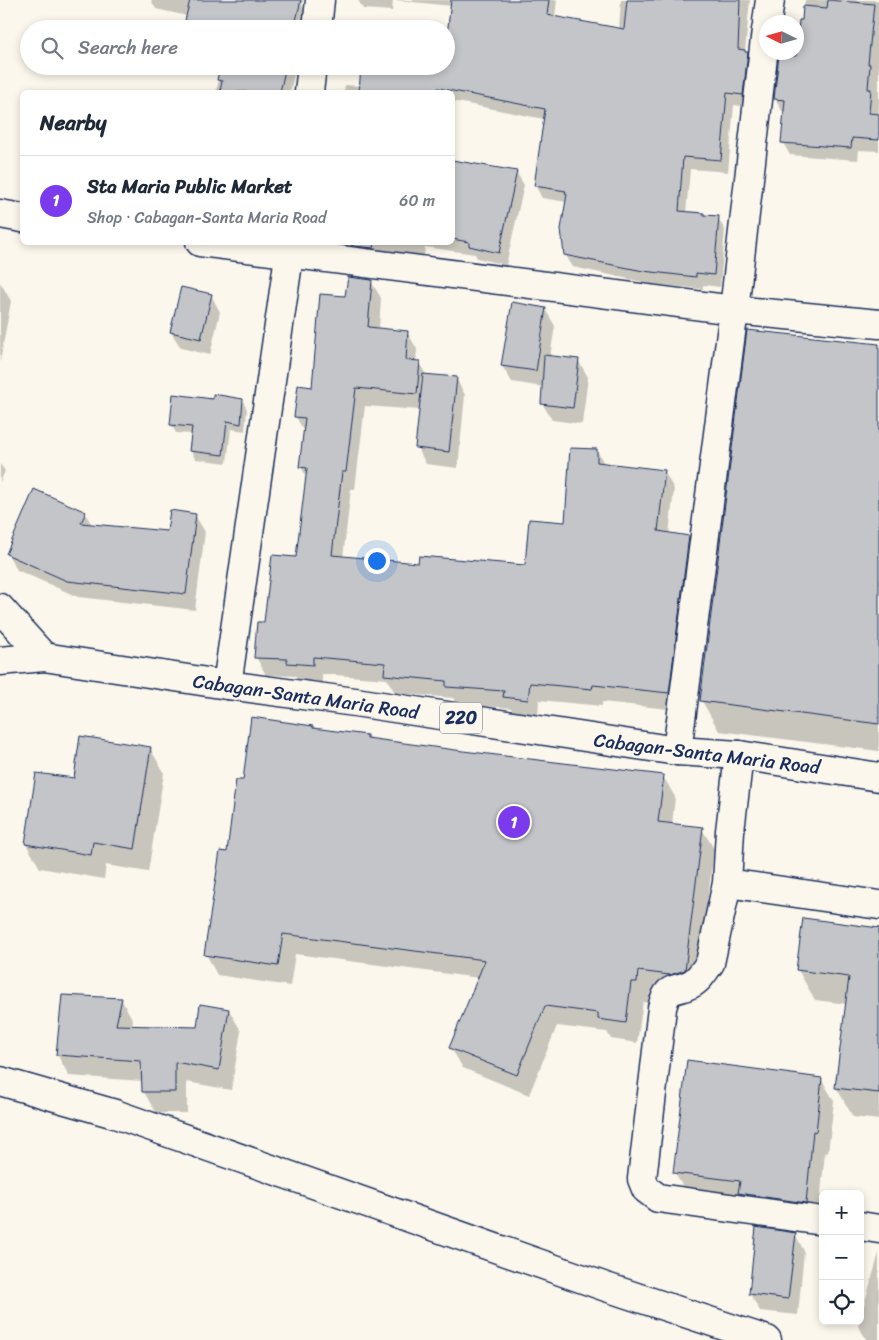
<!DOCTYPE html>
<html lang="en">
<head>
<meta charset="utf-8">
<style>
  body { margin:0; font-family:Sriracha,sans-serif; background:#f6f6f7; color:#1f2937 }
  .controls { position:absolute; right:15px; bottom:15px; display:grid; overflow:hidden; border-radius:8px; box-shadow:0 2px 8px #0003 }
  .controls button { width:45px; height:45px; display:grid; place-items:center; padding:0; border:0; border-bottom:1px solid #e0e1e3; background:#fff; color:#1f2937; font:25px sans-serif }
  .compass { position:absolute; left:759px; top:15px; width:45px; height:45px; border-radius:50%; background:#fff; box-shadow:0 2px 8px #0003; rotate:275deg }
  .you { position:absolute; left:376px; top:560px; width:18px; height:18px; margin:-12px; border:4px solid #fff; border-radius:50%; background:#1a73e8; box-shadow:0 0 0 8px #1a73e833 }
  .badge { display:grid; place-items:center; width:32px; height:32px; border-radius:50%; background:#7c3aed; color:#fff; font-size:16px; font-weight:700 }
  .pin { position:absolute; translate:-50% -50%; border:2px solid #fff; box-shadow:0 1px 5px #0006 }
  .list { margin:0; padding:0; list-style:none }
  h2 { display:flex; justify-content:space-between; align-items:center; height:65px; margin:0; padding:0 20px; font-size:21px }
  h2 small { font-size:16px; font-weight:400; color:#747a83 }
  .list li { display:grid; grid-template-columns:32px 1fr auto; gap:15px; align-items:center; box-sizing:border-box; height:90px; padding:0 20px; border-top:1px solid #e0e1e3 }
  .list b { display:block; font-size:19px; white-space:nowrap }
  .list p { margin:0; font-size:16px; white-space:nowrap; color:#747a83 }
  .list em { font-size:16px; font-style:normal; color:#747a83 }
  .icon { flex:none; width:28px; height:28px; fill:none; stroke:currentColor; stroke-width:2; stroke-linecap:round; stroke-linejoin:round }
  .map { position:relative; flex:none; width:879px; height:1340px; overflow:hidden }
  .search { position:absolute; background:#fff; box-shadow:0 2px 8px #0003; left:20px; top:20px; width:435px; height:55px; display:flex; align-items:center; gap:12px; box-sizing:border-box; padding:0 18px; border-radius:28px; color:#747a83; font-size:19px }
  .panel { position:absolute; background:#fff; box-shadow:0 2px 8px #0003; left:20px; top:90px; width:435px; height:155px; border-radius:8px }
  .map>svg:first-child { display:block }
  .shadow { fill:#0003 }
  .building { fill:#c3c5c9; stroke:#1b2f5e }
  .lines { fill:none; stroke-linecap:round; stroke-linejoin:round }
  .minor-casing { stroke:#1b2f5e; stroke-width:31 }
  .tertiary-casing { stroke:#1b2f5e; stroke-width:31 }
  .secondary-casing { stroke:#1b2f5e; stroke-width:31 }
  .primary-casing { stroke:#1b2f5e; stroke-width:31 }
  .minor { stroke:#fbf7ec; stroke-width:28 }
  .tertiary { stroke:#fbf7ec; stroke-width:28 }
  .secondary { stroke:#fbf7ec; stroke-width:28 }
  .primary { stroke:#fbf7ec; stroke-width:28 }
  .labels { text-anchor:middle; stroke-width:4.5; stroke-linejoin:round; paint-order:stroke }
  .shield { fill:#fbf7ec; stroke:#5e6b89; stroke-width:1 }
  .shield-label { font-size:18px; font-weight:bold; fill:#1b2f5e }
  .street-label { font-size:19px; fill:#1b2f5e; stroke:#fbf7ec }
</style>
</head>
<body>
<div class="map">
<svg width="879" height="1340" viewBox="0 0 879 1340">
  <rect width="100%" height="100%" fill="#fbf7ec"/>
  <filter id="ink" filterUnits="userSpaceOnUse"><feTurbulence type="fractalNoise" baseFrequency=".02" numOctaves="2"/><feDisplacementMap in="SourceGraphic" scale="10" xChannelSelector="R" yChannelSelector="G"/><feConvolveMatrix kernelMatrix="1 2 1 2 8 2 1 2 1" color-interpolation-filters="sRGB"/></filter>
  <g filter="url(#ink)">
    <path class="shadow" d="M151,0H303L302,5L307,15L304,29H184L187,16L156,9Z
      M358,0H557L555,17L619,29L621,0H750L745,52L754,66L750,107L734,105L728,172L690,169L686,213L718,218L725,230L720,287L703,285V289L652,284L573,267L565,254L567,202L542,198L535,185L544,119L452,101V92H344L345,85L361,86L446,66L452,6L393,0L392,11L363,9Z
      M805,0H879V151L859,150L858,160L790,155L783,143L785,111H782L775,98L797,58Z
      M222,66H296L290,92H216Z
      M452,161L516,172L524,185L506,265L477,258L475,254L425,247L424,257L331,248L328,242H452Z
      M371,281L381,298L379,329L407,332L417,349L416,362H419L426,375L456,378L465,395L458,468L426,464L417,447L421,410L365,406L355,489H351L343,558L419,564L526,566L566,523L597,451L605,465L664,471L674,489L669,534L688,537L698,555L678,710L602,702V706L539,700L538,717L515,714L511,708L457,704L453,698L395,693L387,679L322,674V682L298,680L296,676L266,675L256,657L265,624L297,559L307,478L301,467L305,433L296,417L313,388L346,297Z
      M0,282L11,301L0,362Z
      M211,295L220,312L210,355L181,348L171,332Z
      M545,309L555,326L550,357L578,360L588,377L582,424L552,420L542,403L543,387L512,382L502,366Z
      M879,345V751L719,731L702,701Z
      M214,400H242L247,409L245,431L231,429L227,463L195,459L191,451L193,434L176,433L171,424Z
      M0,464L5,471L0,482Z
      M85,513L92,525L168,533L195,515L205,532L195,610L78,597L17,570L7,553Z
      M312,727L314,730L463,753L663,776L675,797L672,825L702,829L714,849L696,990L682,995L650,991L648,1003L643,1002L637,1043L611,1039L607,1032L557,1026L529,1095L463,1068L451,1048L479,978L295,954L290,986L217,975L206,954L244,782Z
      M150,748L164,773L148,872L106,865L104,879L40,868L26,844L75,780Z
      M879,929V1120L853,1117L836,1087L847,1004L815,1000L798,970Z
      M121,999L133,1020L132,1027L198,1028L229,1010L241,1031L231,1090L187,1082V1113H156L144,1092L143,1081L69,1076L57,1054Z
      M822,1080L834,1101L828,1153L825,1152L818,1224L687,1194L675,1173Z
      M795,1234L804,1251L798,1315L760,1311L750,1294Z
      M879,1253V1340H867L858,1326Z"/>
    <path class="building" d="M190,0H301L294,29H183Z
      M451,0H549L547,15L624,29L627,0H740L738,49L745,50V52H748L743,95L727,93L721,160L683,157L679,211L704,213V215L719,216L714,275L696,273V277L643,271L564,255L561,229L567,194L565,193L566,191L534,186L545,109L438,88L437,92H359L361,66H446V45Z
      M828,0L874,4L868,64H870L868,89H871L869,113L879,114V140L852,138L851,148L781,143L785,100L774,99L779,55L796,56L799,20H802L803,6L827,8Z
      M220,66H286L280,92H220L222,81L217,80Z
      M452,160L517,171L499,253L469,246V242L452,239Z
      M352,242H375L374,248L352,246Z
      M348,277L372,280L368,327L408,331L406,360L420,361L417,394L356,388L346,472H342L332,555L418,563L419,556L525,565L529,519L565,522L570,448L597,449V462L665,470L658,531L689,536L669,693L593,685L592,689L530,683L528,700L503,697L504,691L446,687V681L384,675L385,663L313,657V665L287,663V659L254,658L257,622H264L272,555L296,557L307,468L299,467L305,418L294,417L298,385L312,387L320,294L345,296Z
      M181,287L212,294L201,339L170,332Z
      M512,302L546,308L536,371L501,366Z
      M747,330L879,344V724L700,701Z
      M544,355L579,359L573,408L541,404Z
      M423,374L457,377L449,452L415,448Z
      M173,394L213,399V394L243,399L241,424L227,421L223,455L189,451L192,427L170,425Z
      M34,489L86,512L81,523L167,531L170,510L196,514L186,594L67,581L6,554Z
      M251,717L313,726V728L367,735V738L463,751L664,775L658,822L703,827L685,970L670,975L638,971L637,982H631L626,1023L598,1019V1013L545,1006L517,1075L449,1048L485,960L283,934L278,966L204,955L220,851L227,852L236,780H243Z
      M80,736L151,747L135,849L93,842L91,855L25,844L36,773L74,778Z
      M803,918L879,928V1093L835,1088L849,977L796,970Z
      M62,995L122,998L116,1025L197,1027L200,1004L229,1009L219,1070L175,1062V1092H142L141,1061L56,1055Z
      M687,1060L822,1078L816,1132L813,1131L806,1203L738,1193L740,1181L673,1173Z
      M756,1227L796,1233L788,1299L749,1294Z"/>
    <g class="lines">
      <defs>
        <path id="minor" d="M767,22L770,0
          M317,29L320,0
          M309,92L312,66
          M227,685L291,242
          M677,751L734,310L766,30
          M739,755L730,831L727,883L710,963C705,970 699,980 691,984C673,993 668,984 662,1008L642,1179L646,1189L658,1198L823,1221
          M727,883L879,905
          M0,1081L115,1114L606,1287L767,1340
          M860,1226L879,1229"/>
        <path id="tertiary" d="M0,214L22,218
          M200,242L734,310L879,324"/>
        <path id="secondary" d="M0,608L44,657"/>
        <path id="primary" d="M0,661L44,657L227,685L355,702L677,751L739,755L879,777"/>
      </defs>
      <use href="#minor" class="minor-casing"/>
      <use href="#tertiary" class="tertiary-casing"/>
      <use href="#secondary" class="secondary-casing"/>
      <use href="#primary" class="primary-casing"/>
      <use href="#minor" class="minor"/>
      <use href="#tertiary" class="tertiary"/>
      <use href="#secondary" class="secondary"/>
      <use href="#primary" class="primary"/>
    </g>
  </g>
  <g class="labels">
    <rect class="shield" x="440" y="702.5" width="42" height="31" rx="4"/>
    <g class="shield-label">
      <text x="461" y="724">220</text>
    </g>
    <g class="street-label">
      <text transform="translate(306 696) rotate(8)" y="7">Cabagan-Santa Maria Road</text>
      <text transform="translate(707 753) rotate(7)" y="7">Cabagan-Santa Maria Road</text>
    </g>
  </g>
</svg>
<div class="controls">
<button>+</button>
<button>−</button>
<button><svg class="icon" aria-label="locate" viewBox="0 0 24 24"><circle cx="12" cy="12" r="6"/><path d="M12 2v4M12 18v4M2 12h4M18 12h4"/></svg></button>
</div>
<svg class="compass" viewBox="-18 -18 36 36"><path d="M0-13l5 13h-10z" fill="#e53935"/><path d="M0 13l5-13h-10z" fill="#747a83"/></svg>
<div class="you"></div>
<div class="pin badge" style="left:514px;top:822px">1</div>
<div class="search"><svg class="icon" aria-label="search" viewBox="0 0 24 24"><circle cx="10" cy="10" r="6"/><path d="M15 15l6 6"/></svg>Search here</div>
<section class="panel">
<h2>Nearby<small></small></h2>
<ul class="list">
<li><span class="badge">1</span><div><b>Sta Maria Public Market</b><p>Shop · Cabagan-Santa Maria Road</p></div><em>60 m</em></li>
</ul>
</section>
</div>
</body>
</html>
